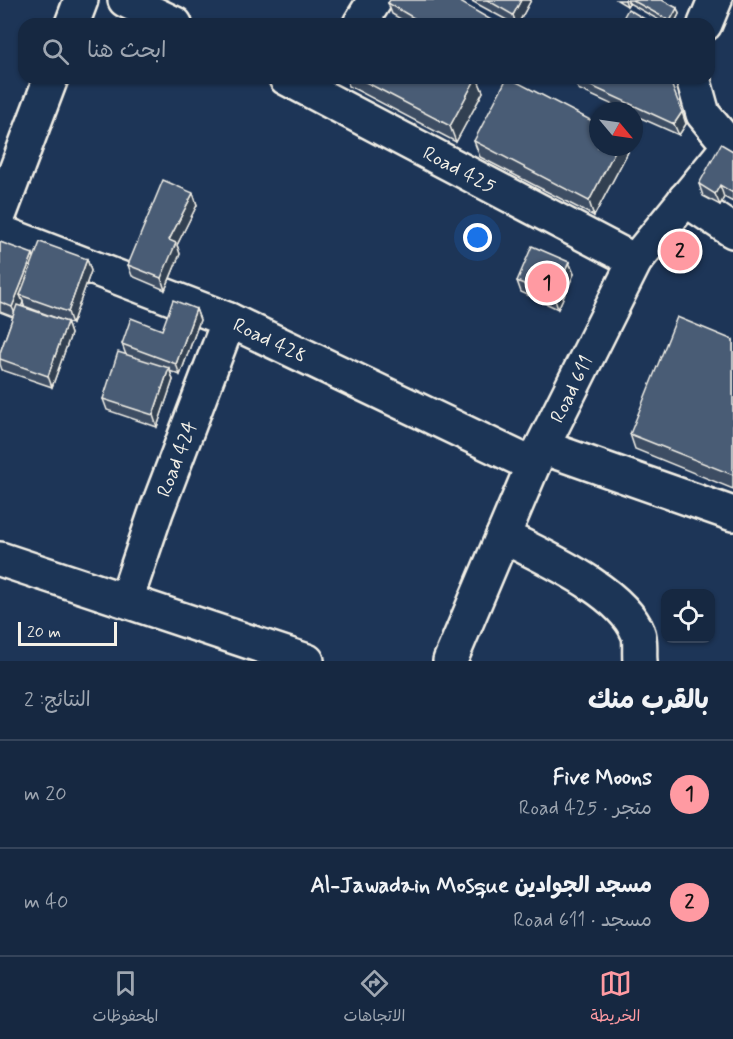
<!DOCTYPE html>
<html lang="ar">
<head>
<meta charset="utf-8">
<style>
  body { margin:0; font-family:Mynerve,"Playpen Sans Arabic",sans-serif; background:#1f3048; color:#f1f3f6; direction:rtl }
  .controls { position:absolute; right:18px; bottom:18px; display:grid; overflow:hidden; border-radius:12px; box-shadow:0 2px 4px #0004 }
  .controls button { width:54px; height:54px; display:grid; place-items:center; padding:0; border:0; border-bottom:2px solid #35445a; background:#162841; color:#f1f3f6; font:30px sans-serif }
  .compass { position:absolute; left:589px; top:102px; width:54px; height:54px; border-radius:50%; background:#162841; box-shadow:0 2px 4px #0004; rotate:119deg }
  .scale { position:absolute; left:18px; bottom:15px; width:99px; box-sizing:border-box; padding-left:6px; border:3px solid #f4f1e8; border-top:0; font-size:16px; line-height:21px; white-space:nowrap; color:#f4f1e8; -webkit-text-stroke:4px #1d3557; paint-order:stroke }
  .you { position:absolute; left:478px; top:238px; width:21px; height:21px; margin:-15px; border:4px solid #fff; border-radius:50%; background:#1a73e8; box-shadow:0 0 0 9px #1a73e833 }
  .badge { display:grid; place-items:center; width:39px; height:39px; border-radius:50%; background:#ff9aa2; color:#111; font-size:20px; font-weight:700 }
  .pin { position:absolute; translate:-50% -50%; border:3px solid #fff; box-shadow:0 2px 6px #0006 }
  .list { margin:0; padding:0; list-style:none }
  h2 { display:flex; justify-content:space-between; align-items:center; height:78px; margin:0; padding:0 24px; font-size:26px }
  h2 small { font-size:20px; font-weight:400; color:#9ea6b1 }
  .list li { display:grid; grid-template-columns:39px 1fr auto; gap:18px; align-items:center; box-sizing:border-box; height:108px; padding:0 24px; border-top:2px solid #35445a }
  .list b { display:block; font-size:22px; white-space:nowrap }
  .list p { margin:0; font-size:20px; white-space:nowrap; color:#9ea6b1 }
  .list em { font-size:20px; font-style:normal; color:#9ea6b1 }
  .icon { flex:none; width:33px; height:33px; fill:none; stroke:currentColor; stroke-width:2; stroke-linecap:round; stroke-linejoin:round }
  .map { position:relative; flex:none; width:733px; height:661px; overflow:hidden; direction:ltr }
  .search { position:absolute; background:#162841; box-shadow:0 2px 4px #0004; left:18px; right:18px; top:18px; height:66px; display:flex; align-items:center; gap:15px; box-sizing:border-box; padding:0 21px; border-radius:18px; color:#9ea6b1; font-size:22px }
  .sheet { height:294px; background:#162841 }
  nav { display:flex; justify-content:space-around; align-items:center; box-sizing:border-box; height:84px; border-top:2px solid #35445a; background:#162841; font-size:16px; color:#9ea6b1 }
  nav a { display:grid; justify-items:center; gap:3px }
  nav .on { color:#ff9aa2 }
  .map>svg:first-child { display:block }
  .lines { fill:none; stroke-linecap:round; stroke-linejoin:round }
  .minor-casing { stroke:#f4f1e8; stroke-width:38 }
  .minor { stroke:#1d3557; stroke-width:33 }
  .wall { fill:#3e4e64; stroke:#f4f1e8; stroke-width:1.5 }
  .shaded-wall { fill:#324051; stroke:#f4f1e8; stroke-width:1.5 }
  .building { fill:#485b74; stroke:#f4f1e8; stroke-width:1.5 }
  .labels { text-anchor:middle; stroke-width:4.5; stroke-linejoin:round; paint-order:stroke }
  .street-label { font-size:20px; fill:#f4f1e8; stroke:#1d3557 }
</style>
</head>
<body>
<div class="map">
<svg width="733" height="661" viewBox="0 0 733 661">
  <rect width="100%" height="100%" fill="#1d3557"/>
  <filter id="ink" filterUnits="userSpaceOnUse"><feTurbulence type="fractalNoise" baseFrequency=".0167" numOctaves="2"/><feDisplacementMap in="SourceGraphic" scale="12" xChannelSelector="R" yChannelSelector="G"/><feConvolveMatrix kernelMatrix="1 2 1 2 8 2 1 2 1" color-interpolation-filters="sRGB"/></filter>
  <g filter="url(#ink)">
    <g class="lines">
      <defs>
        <g id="minor">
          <path d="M125,0L175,24"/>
          <path d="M72,24L81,0"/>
          <path d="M360,24L375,0"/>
          <path d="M705,24L715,0"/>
          <path id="s1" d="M286,78L635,261"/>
          <path d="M693,78L703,114L733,150"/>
          <path d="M685,199L733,231"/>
          <path d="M0,213L51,78"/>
          <path id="s2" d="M0,232L229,320L533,465"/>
          <path d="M542,447L733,514"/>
          <path d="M503,536C543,557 621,590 638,633C641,640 639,653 640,661"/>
          <path d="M0,559L307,661"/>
          <path id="s3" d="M126,600L156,512L229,320"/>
          <path id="s4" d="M450,661L533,465L635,261L733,141"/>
        </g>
      </defs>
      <use href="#minor" class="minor-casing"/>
      <use href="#minor" class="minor"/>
    </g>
    <path class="wall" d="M470,0H531L518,24H514Z
      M617,0H662L677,8L679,14L674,24H666L629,3L627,6Z
      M388,3L498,24H409L392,14Z
      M346,78H477L483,92L456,142L349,86Z
      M574,78L686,124L679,135L634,115V111H626L578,89Z
      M474,141L628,152L594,216L480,157Z
      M733,151V202L724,197L720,205L703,196L699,184Z
      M193,193L197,205L177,245L180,254L165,290L132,276L128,265Z
      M0,242L34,258L87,259L91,271L72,324L24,306L23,302L21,306L67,322L71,334L52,387L2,370L0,364V353L13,317L0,312Z
      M569,262L574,274L558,309L521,292L517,281Z
      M196,309L200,320L180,375L170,371L173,380L157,427L107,410L103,399L126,355L122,344L162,330Z
      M733,340V489L635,449L630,434Z"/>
    <path class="shaded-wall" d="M521,0H531L518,24H516L513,15Z
      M625,0H627L629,3L627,6Z
      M677,8L679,14L674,24H671L670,21Z
      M476,78H477L483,92L456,142L450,126Z
      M682,112L686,124L679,135L674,124Z
      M617,147H626L628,152L594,216L589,201Z
      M720,185L724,197L720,205L715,194Z
      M193,193L197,205L177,245L180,254L165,290L161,278L169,240Z
      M33,254L37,266L20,295L23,302L17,318L12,307Z
      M87,259L91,271L72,324L68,312Z
      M569,262L574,274L558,309L554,297Z
      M196,309L200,320L180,375L176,364Z
      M67,322L71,334L52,387L48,376Z
      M169,368L173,380L157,427L153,415Z"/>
    <path class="building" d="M390,0H457L498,24H424L388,3Z
      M487,0H521L513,15Z
      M632,0H662L677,8L670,21Z
      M628,9L653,24H624L621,22Z
      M370,21L376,24H368Z
      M358,78H476L450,126Z
      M507,78H509L598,124V147H617L589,201L474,141Z
      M574,78H669L682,112L674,124Z
      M721,144L733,151V193L720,185L715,194L699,184Z
      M163,180L193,193L169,240L176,243L161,278L128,265Z
      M0,242L33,254L12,307L0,302Z
      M40,242L87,259L68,312L20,295Z
      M532,246L569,262L554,297L517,281Z
      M173,300L196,309L176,364L122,344L131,318L162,330Z
      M17,305L67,322L48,376L0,359V353Z
      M677,317L733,340V475L630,434Z
      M118,352L169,368L153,415L103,399Z"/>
  </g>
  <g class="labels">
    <g class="street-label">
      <text dy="7" stroke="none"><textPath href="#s1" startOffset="196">Road 425</textPath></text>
      <text dy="7" stroke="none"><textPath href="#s2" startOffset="291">Road 428</textPath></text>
      <text dy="7" stroke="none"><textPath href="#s4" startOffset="298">Road 611</textPath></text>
      <text dy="7" stroke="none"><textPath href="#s3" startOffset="150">Road 424</textPath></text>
    </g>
  </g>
</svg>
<div class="controls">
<button><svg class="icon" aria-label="locate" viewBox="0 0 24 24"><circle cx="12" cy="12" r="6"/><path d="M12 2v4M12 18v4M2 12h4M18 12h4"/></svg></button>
</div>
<svg class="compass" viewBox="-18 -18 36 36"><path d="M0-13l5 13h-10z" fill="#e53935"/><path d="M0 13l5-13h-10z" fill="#9ea6b1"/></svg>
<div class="scale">20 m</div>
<div class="you"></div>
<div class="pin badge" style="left:547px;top:283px">1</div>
<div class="pin badge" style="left:680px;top:251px">2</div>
<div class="search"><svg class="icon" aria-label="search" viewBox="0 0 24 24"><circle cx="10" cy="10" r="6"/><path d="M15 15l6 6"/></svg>ابحث هنا</div>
</div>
<section class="sheet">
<h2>بالقرب منك<small>النتائج: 2</small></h2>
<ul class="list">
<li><span class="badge">1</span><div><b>Five Moons</b><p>متجر · Road 425</p></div><em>20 m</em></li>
<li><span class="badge">2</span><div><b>مسجد الجوادين Al-Jawadain Mosque</b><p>مسجد · Road 611</p></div><em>40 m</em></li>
</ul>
</section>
<nav>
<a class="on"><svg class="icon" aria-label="map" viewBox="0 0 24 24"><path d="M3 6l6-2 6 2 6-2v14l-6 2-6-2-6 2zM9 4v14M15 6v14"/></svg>الخريطة</a>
<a><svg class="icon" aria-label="directions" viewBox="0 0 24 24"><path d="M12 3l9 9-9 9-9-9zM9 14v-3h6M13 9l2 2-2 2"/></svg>الاتجاهات</a>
<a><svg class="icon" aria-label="saved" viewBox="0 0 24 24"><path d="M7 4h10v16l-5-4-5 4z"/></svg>المحفوظات</a>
</nav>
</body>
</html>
